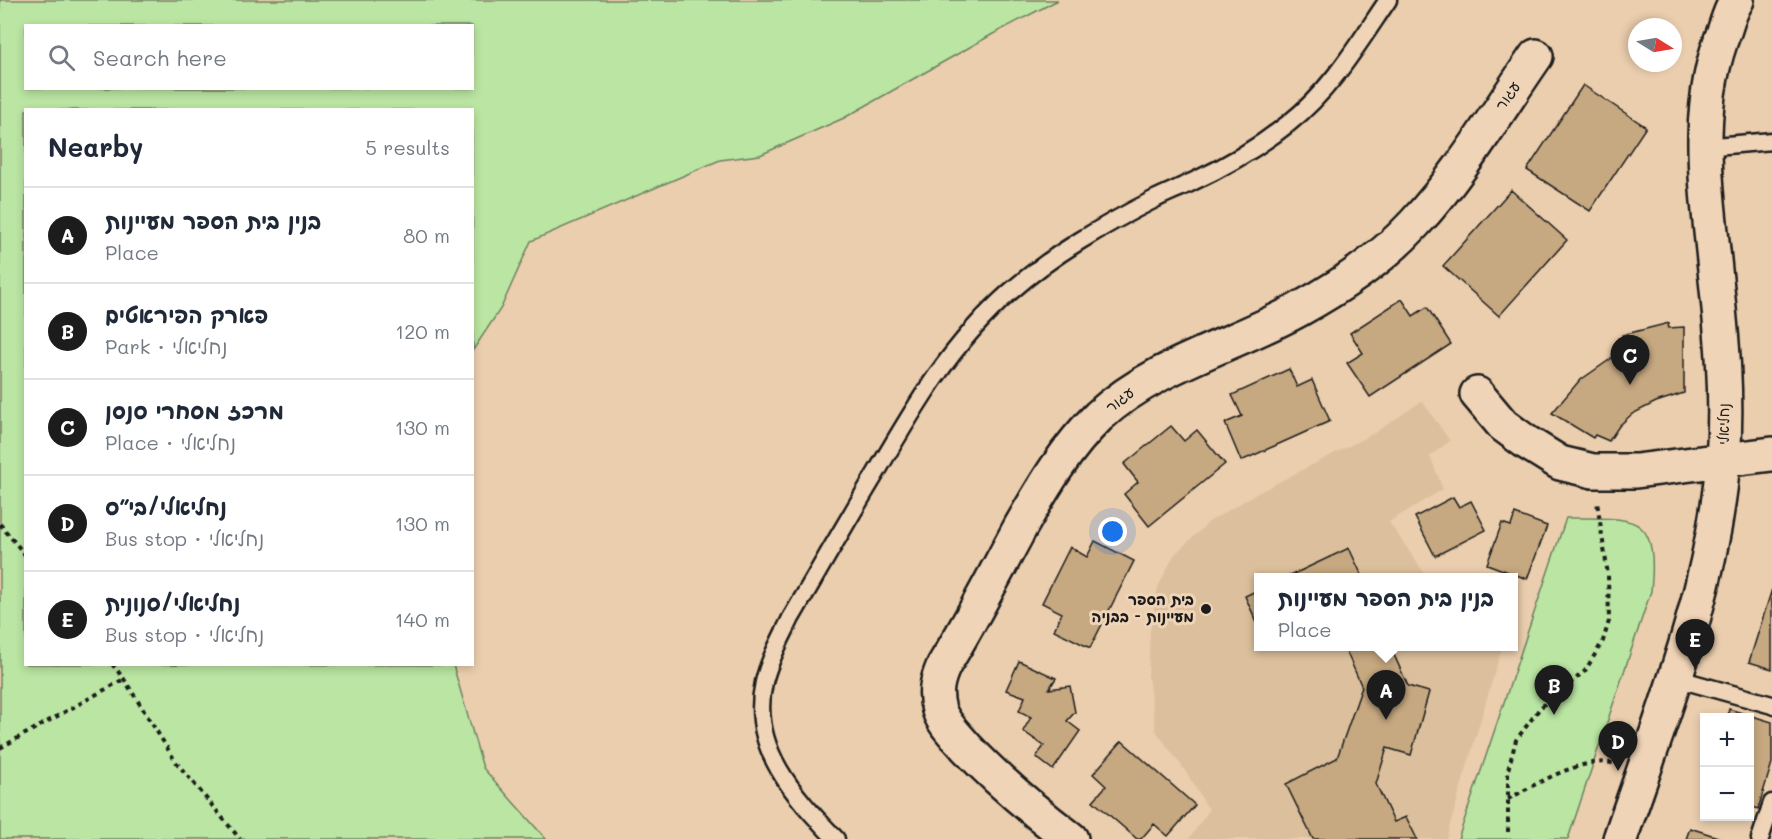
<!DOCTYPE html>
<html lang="en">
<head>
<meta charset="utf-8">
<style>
  body { margin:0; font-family:Mali,"Playpen Sans Hebrew",sans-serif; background:#f6f6f7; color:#1f2937 }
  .controls { position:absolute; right:18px; bottom:18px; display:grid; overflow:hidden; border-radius:0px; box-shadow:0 3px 9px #0003 }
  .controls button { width:54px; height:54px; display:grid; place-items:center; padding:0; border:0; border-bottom:2px solid #e0e1e3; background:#fff; color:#1f2937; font:30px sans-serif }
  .compass { position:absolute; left:1628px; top:18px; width:54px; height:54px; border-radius:50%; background:#fff; box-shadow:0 3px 9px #0003; rotate:101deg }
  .you { position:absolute; left:1113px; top:532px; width:21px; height:21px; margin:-15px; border:4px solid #fff; border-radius:50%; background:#1a73e8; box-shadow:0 0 0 9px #1a73e833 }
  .badge { display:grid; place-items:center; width:39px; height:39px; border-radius:50%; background:#1c1c1c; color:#fff; font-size:20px; font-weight:700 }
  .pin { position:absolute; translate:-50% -50px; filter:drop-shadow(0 2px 3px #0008) }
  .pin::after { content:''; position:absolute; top:32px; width:21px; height:18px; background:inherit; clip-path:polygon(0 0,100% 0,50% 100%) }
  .popup { position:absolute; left:1254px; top:573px; width:264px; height:78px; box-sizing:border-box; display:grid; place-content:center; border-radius:0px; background:#fff; filter:drop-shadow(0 2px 4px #0005); font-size:20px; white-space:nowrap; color:#747a83 }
  .popup b { font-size:22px; color:#1f2937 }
  .popup::after { content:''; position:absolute; left:50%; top:100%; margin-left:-12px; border:12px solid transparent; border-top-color:#fff }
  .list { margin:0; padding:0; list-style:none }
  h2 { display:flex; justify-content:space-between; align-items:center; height:78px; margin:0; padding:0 24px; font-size:26px }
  h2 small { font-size:20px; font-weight:400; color:#747a83 }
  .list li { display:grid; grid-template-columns:39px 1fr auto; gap:18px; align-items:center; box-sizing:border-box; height:96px; padding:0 24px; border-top:2px solid #e0e1e3 }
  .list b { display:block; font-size:22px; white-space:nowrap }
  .list p { margin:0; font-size:20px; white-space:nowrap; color:#747a83 }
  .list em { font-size:20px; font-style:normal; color:#747a83 }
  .icon { flex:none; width:33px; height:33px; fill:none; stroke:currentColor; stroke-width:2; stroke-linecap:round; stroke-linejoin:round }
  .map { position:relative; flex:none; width:1772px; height:839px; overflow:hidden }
  .search { position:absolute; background:#fff; box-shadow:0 3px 9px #0003; left:24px; top:24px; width:450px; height:66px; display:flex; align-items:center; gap:15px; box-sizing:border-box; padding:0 21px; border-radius:0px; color:#747a83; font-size:22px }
  .panel { position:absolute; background:#fff; box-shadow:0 3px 9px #0003; left:24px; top:108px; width:450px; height:558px; border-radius:0px }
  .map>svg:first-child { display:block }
  .built { fill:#dcc09d }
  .green { fill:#bae5a2; stroke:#6b805f; stroke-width:1.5; fill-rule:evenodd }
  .building { fill:#c6a881; stroke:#1c1c1c; stroke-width:1.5 }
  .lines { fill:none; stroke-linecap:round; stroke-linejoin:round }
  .service-casing { stroke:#1c1c1c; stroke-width:21 }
  .minor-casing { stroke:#1c1c1c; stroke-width:38 }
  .path { stroke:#1c1c1c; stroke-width:4; stroke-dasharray:4.5 4.5; stroke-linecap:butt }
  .service { stroke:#f0d4b7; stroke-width:16 }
  .minor { stroke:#f0d4b7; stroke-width:33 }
  .poi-dot { fill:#1c1c1c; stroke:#f0d4b7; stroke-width:2 }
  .labels { text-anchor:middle; stroke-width:6; stroke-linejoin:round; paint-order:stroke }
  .street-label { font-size:15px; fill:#1c1c1c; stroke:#f0d4b7 }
  .poi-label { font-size:15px; font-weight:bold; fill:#1c1c1c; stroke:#f0d4b7; text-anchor:end }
</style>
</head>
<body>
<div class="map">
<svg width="1772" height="839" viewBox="0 0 1772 839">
  <rect width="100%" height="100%" fill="#ebceae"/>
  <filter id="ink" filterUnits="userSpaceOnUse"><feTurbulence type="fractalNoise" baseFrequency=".0167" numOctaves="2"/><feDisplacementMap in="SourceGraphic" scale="12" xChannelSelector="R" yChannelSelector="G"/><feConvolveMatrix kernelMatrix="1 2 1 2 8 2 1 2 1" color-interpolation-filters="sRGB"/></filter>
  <g filter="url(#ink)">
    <path class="built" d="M1422,401L1450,441L1430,456L1443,489L1389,522L1427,577L1258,578V646L1502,647L1446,839H1189L1209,810L1186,772L1156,731L1148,677L1150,631L1158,587L1174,555L1209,522L1252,496L1376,432Z"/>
    <path class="green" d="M0,0H1058L993,34L844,118L760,155L720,160L531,241L501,308L473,350L472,110H26V664L453,665L483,768L546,839H0ZM26,26H472V88H26Z
      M1566,518C1633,519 1659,510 1651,591L1568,839H1458Z"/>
    <path class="building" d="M1583,85L1646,127L1590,211L1527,170Z
      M1511,190L1567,240L1499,316L1443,266Z
      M1402,299L1413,316L1427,307L1451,344L1370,397L1347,363L1363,353L1350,333Z
      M1669,323L1668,328L1684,327V393L1656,402L1632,414L1619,426L1609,441L1595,435L1593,438L1552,413L1579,381L1625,349L1622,335Z
      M1289,369L1297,387L1312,380L1330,421L1241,461L1225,423L1242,416L1232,395Z
      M1171,426L1184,441L1197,430L1225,464L1149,526L1124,494L1138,482L1124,464Z
      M1453,497L1459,507L1471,501L1486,530L1435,556L1415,517Z
      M1515,514L1547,526L1527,579L1487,564L1502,523L1511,526Z
      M1095,541L1134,561L1090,648L1054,630L1062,613L1042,603L1070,547L1087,557Z
      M1349,548L1363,578H1285Z
      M1772,589V669L1749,662Z
      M1258,590V625L1245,596Z
      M1344,646H1390L1408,686L1429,692L1411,755L1387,748L1376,784L1394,822L1406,817L1417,839H1313L1286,784L1337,758L1362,687Z
      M1019,661L1056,678L1049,689L1070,686L1075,712L1067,721L1080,731L1053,770L1036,757L1044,746L1023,731L1031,717L1019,711L1025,697L1006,690Z
      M1729,709L1772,722V763L1758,809L1751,806L1750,811V718H1727Z
      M1122,741L1195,805L1168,836L1154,824L1141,839H1137L1093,801L1106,786L1093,774Z
      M1690,828L1724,839H1686Z"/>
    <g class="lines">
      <defs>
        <path id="service" d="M1704,147L1772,141
          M1675,678L1772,705
          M836,839C794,796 749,747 764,682C769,660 781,639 791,618C819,570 847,521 876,473C915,406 951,344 1010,292C1053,254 1104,225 1155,199C1167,193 1180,188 1192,182C1227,166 1259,147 1289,123C1331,90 1358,44 1388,0
          M1760,839L1772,803"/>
        <path id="minor" d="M1477,394L1503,425L1526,442L1560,463L1593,471H1636L1772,454
          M1071,839C1034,811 998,781 966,747C956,735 944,725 939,710C934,693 937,680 944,665C972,620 996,572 1021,526C1044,486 1066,448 1099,416C1156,364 1232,346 1298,310C1340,287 1381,260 1414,224C1461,174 1497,112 1536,56
          M1620,839C1662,715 1713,591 1723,460C1728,396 1722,334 1715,270C1707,188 1693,109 1725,29C1728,19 1731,9 1737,0"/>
      </defs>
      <use href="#service" class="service-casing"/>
      <use href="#minor" class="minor-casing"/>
      <path class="path" d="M0,524L26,556
        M112,664L124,679L176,762L240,839
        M0,748L124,679
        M1508,799C1537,784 1583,755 1616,764
        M1508,832V770L1516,740L1540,708L1585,671L1603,641L1609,621L1608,575L1597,502"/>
      <use href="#service" class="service"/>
      <use href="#minor" class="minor"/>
    </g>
  </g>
  <circle class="poi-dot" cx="1206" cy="609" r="6"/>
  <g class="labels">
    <g class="street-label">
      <text transform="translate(1508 96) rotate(-55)" y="5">עגור</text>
      <text transform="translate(1120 400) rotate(-38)" y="5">עגור</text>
      <text transform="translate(1724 424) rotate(-89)" y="5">נחליאלי</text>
    </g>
    <g class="poi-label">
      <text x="1194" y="605">בית הספר<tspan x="1194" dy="17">מעיינות - בבניה</tspan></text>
    </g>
  </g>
</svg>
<div class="controls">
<button>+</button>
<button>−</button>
</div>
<svg class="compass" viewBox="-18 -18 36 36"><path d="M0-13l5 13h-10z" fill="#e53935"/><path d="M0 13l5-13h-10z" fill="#747a83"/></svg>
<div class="you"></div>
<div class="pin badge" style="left:1386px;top:720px">A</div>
<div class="popup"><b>בנין בית הספר מעיינות</b>Place</div>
<div class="pin badge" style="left:1554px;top:715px">B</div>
<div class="pin badge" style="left:1630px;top:385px">C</div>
<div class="pin badge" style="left:1618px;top:771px">D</div>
<div class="pin badge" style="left:1695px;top:669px">E</div>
<div class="search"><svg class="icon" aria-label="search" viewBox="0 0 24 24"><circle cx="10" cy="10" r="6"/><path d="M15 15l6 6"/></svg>Search here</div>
<section class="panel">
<h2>Nearby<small>5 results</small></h2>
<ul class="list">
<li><span class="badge">A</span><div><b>בנין בית הספר מעיינות</b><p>Place</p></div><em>80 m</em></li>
<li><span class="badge">B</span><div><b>פארק הפיראטים</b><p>Park · נחליאלי</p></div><em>120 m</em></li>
<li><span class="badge">C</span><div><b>מרכז מסחרי סנסן</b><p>Place · נחליאלי</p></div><em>130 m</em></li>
<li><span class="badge">D</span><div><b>נחליאלי/בי״ס</b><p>Bus stop · נחליאלי</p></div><em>130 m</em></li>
<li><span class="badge">E</span><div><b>נחליאלי/סנונית</b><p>Bus stop · נחליאלי</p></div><em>140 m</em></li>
</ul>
</section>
</div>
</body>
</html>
